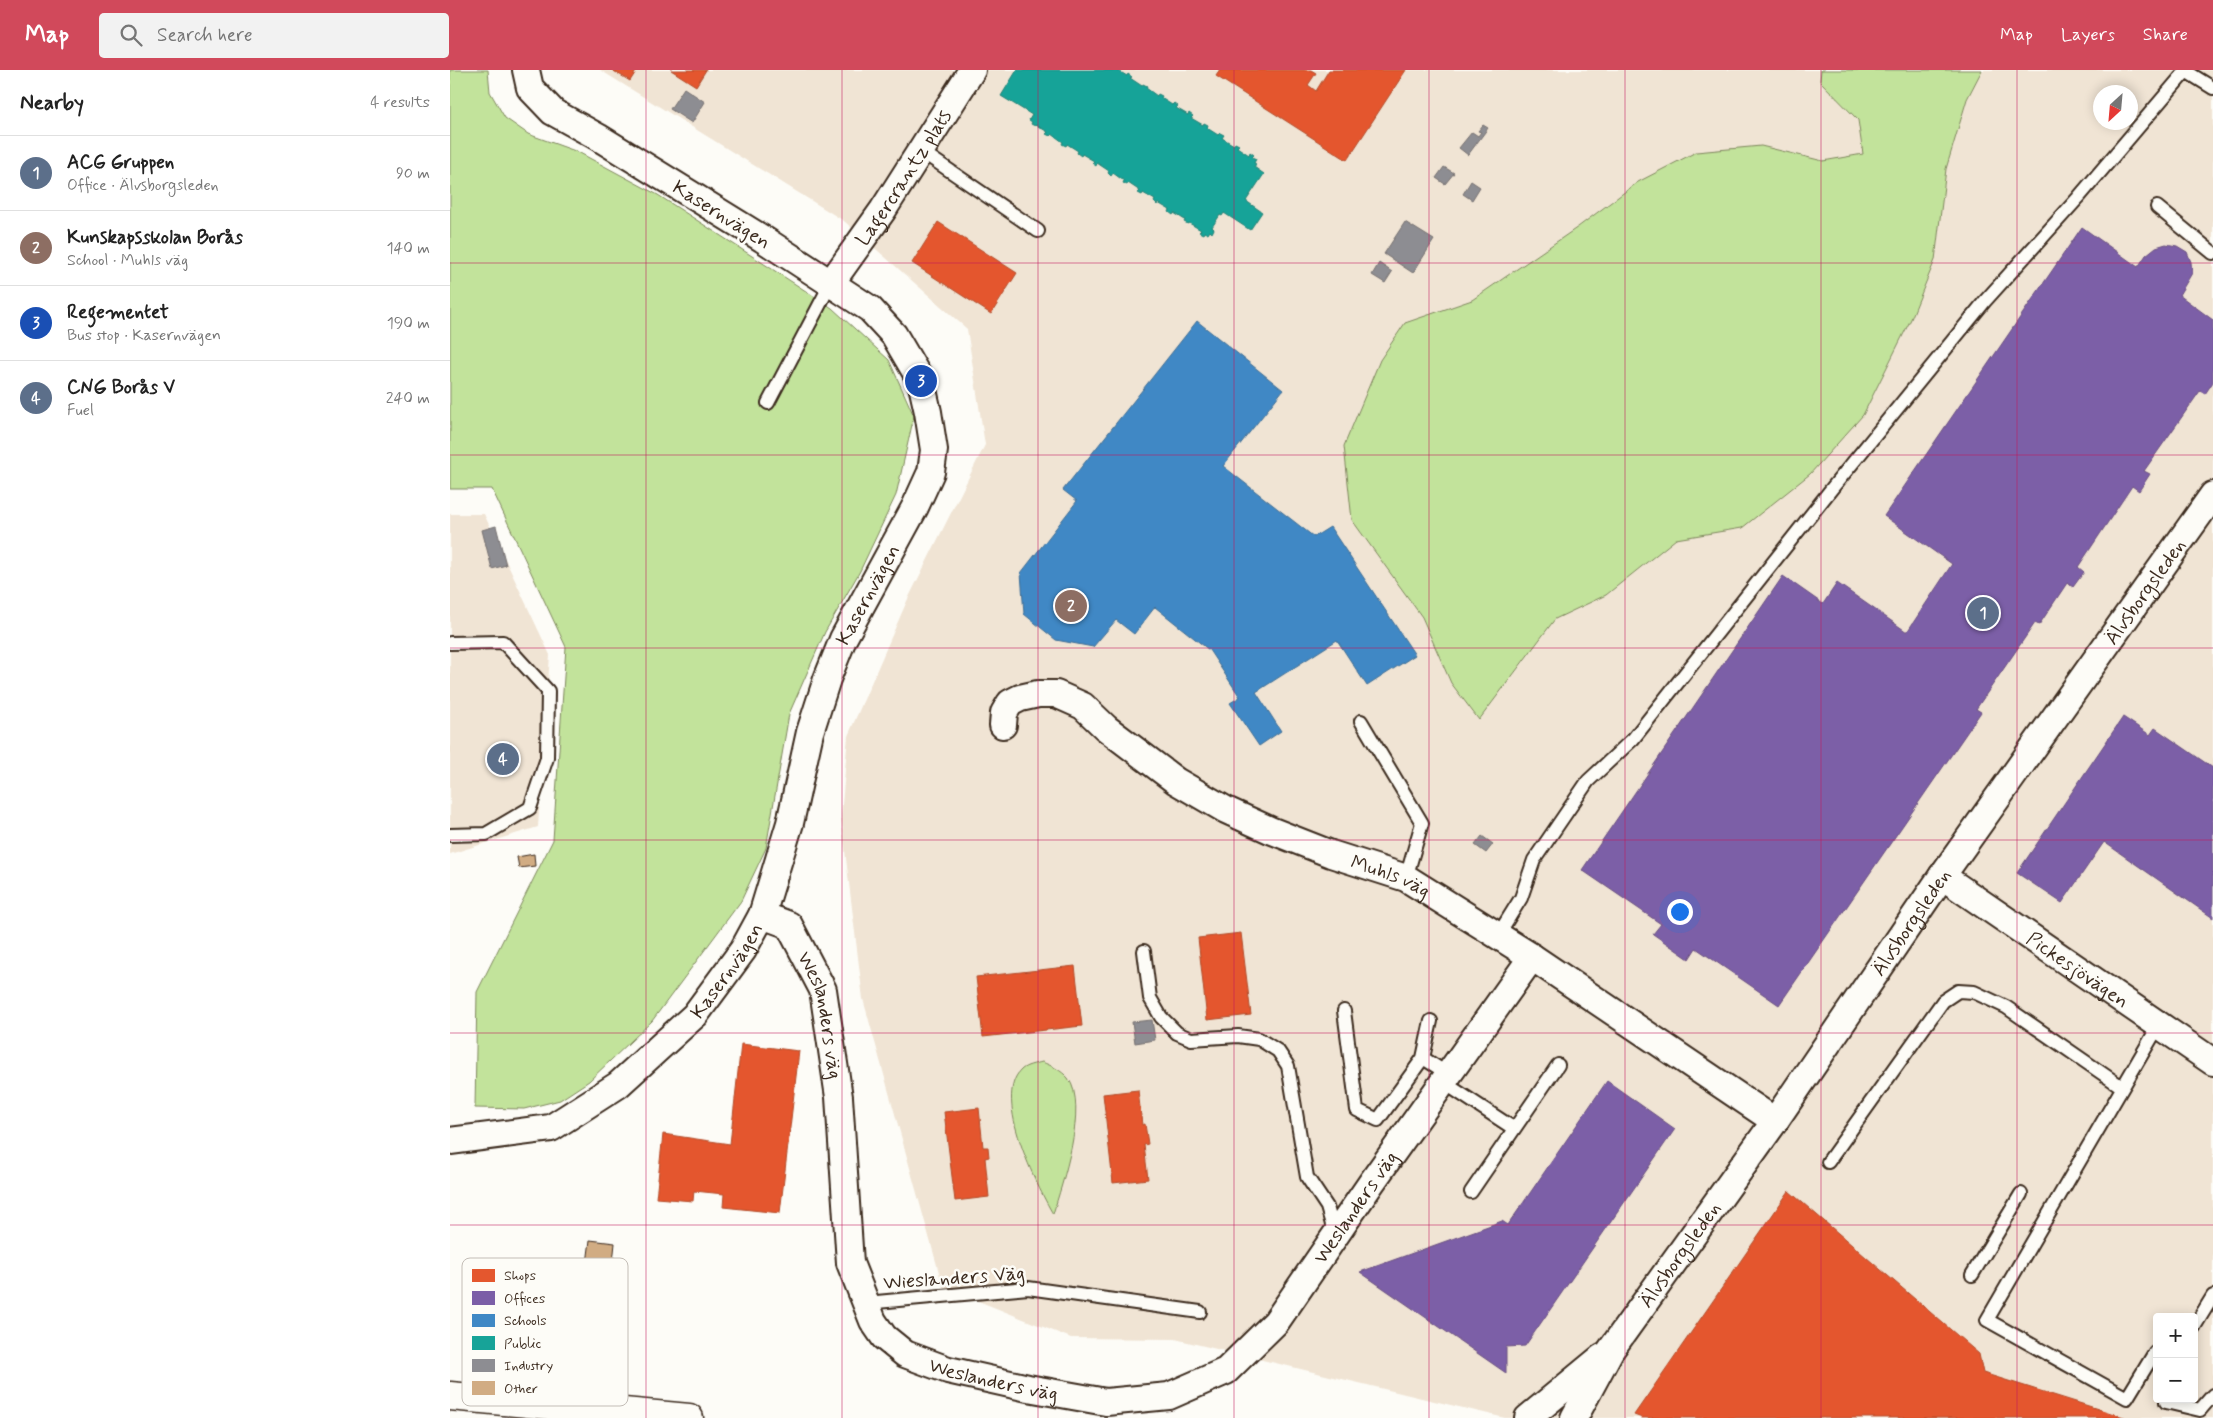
<!DOCTYPE html>
<html lang="en">
<head>
<meta charset="utf-8">
<style>
  body { margin:0; font-family:Mynerve,sans-serif; background:#f2f2f2; color:#222 }
  .controls { position:absolute; right:15px; bottom:15px; display:grid; overflow:hidden; border-radius:5px; box-shadow:0 2px 12px #0003 }
  .controls button { width:45px; height:45px; display:grid; place-items:center; padding:0; border:0; border-bottom:1px solid #e0e0e0; background:#fff; color:#222; font:25px sans-serif }
  .compass { position:absolute; left:1643px; top:15px; width:45px; height:45px; border-radius:50%; background:#fff; box-shadow:0 2px 12px #0003; rotate:206deg }
  .you { position:absolute; left:1229px; top:841px; width:18px; height:18px; margin:-12px; border:4px solid #fff; border-radius:50%; background:#1a73e8; box-shadow:0 0 0 8px #1a73e833 }
  .badge { display:grid; place-items:center; width:32px; height:32px; border-radius:50%; background:#d1495b; color:#fff; font-size:16px; font-weight:700 }
  .pin { position:absolute; translate:-50% -50%; border:2px solid #fff; box-shadow:0 1px 5px #0006 }
  .list { margin:0; padding:0; list-style:none }
  h2 { display:flex; justify-content:space-between; align-items:center; height:65px; margin:0; padding:0 20px; font-size:21px }
  h2 small { font-size:16px; font-weight:400; color:#767676 }
  .list li { display:grid; grid-template-columns:32px 1fr auto; gap:15px; align-items:center; box-sizing:border-box; height:75px; padding:0 20px; border-top:1px solid #e0e0e0 }
  .list b { display:block; font-size:19px; white-space:nowrap }
  .list p { margin:0; font-size:16px; white-space:nowrap; color:#767676 }
  .list em { font-size:16px; font-style:normal; color:#767676 }
  .icon { flex:none; width:28px; height:28px; fill:none; stroke:currentColor; stroke-width:2; stroke-linecap:round; stroke-linejoin:round }
  .map { position:relative; flex:none; width:1763px; height:1348px; overflow:hidden }
  header { display:flex; align-items:center; gap:30px; box-sizing:border-box; height:70px; padding:0 25px; background:#d1495b; color:#fff }
  header strong { font-size:24px }
  nav { display:flex; gap:28px; margin-inline-start:auto; font-size:18px }
  .search { width:350px; height:45px; background:#f2f2f2; display:flex; align-items:center; gap:12px; box-sizing:border-box; padding:0 18px; border-radius:5px; color:#767676; font-size:19px }
  main { display:flex }
  aside { flex:1; background:#fff }
  .map>svg:first-child { display:block }
  .built { fill:#f0e4d4; fill-rule:evenodd }
  .green { fill:#c2e39b; stroke:#7e865c }
  .shops { fill:#e4572e; stroke:#b14a29 }
  .offices { fill:#7b5ea7; stroke:#684e7e }
  .schools { fill:#3f88c5; stroke:#3e6c93 }
  .public { fill:#17a398; stroke:#227f73 }
  .industry { fill:#8d8d92; stroke:#746f6f }
  .building { fill:#d1ac83; stroke:#3b2a1e }
  .lines { fill:none; stroke-linecap:round; stroke-linejoin:round }
  .lane-casing { stroke:#3b2a1e; stroke-width:16 }
  .street-casing { stroke:#3b2a1e; stroke-width:30 }
  .secondary-casing { stroke:#3b2a1e; stroke-width:31 }
  .lane { stroke:#fdfcf7; stroke-width:12 }
  .street { stroke:#fdfcf7; stroke-width:26 }
  .secondary { stroke:#fdfcf7; stroke-width:28 }
  .grid { fill:none; stroke:#c2185b; stroke-width:1; stroke-opacity:0.55 }
  .labels { text-anchor:middle; stroke-width:5; stroke-linejoin:round; paint-order:stroke }
  .street-label { font-size:20px; fill:#3b2a1e; stroke:#fdfcf7 }
  .key { fill:#fdfcf7; stroke:#c3bdb6; stroke-width:1 }
  .key-label { font-size:14px; fill:#3b2a1e }
</style>
</head>
<body>
<header>
<strong>Map</strong>
<div class="search"><svg class="icon" aria-label="search" viewBox="0 0 24 24"><circle cx="10" cy="10" r="6"/><path d="M15 15l6 6"/></svg>Search here</div>
<nav><a>Map</a><a>Layers</a><a>Share</a></nav>
</header>
<main>
<aside>
<h2>Nearby<small>4 results</small></h2>
<ul class="list">
<li><span class="badge" style="background:#5c6f8a">1</span><div><b>ACG Gruppen</b><p>Office · Älvsborgsleden</p></div><em>90 m</em></li>
<li><span class="badge" style="background:#8d6e63">2</span><div><b>Kunskapsskolan Borås</b><p>School · Muhls väg</p></div><em>140 m</em></li>
<li><span class="badge" style="background:#1a4fb4">3</span><div><b>Regementet</b><p>Bus stop · Kasernvägen</p></div><em>190 m</em></li>
<li><span class="badge" style="background:#5c6f8a">4</span><div><b>CNG Borås V</b><p>Fuel</p></div><em>240 m</em></li>
</ul>
</aside>
<div class="map">
<svg width="1763" height="1348" viewBox="0 0 1763 1348">
  <rect width="100%" height="100%" fill="#fdfcf7"/>
  <filter id="ink" filterUnits="userSpaceOnUse"><feTurbulence type="fractalNoise" baseFrequency=".02" numOctaves="2"/><feDisplacementMap in="SourceGraphic" scale="10" xChannelSelector="R" yChannelSelector="G"/><feConvolveMatrix kernelMatrix="1 2 1 2 8 2 1 2 1" color-interpolation-filters="sRGB"/></filter>
  <g filter="url(#ink)">
    <path class="built" d="M150,0H1371L1370,11L1408,50L1413,84L1373,91L1311,76L1188,112L1128,157L1022,230L955,253L902,450L972,547L1001,613L1029,650L1105,549L1156,525L1226,469L1292,458L1413,345L1461,249L1485,190L1496,99L1517,29L1532,0H1763V1348H1055L725,1269L621,1268L493,1217L413,929L391,747L398,666L457,531L535,375L517,259L394,151ZM1650,22H1680V52H1650ZM1707,1247H1744V1329H1707Z
      M0,444H34L100,585L88,757L0,784Z"/>
    <path class="green" d="M0,0H38L40,22L55,48L78,64L128,82L208,125L382,238L439,290L464,346L446,425L410,501L375,562L339,644L316,778L291,831L202,951L139,1011L110,1030L74,1039L25,1038L27,922L103,770L116,577L42,419H0Z
      M1371,0H1532L1517,29L1496,99L1485,190L1461,249L1413,345L1360,404L1292,458L1226,469L1156,525L1105,549L1029,650L1001,613L972,547L902,450L894,376L930,290L955,253L1022,230L1128,157L1188,112L1246,82L1311,76L1373,91L1413,84L1408,50L1370,11Z
      M592,992C602,996 611,1000 618,1008C639,1036 612,1114 603,1144C587,1116 542,1028 571,1000C576,995 585,994 592,992Z"/>
    <path class="shops" d="M162,0H187L180,11Z
      M221,0H256L246,16Z
      M770,0H861L866,3L858,15L866,21L879,0H956L897,90L766,6Z
      M488,152L567,203L541,244L462,193Z
      M791,863L801,945L757,950L748,868Z
      M625,896L632,956L533,967L526,907Z
      M291,974L349,981L330,1143L273,1137L274,1124L244,1121L243,1131L206,1128L213,1064L280,1074Z
      M688,1020L692,1055L695,1054L698,1074L694,1075L698,1109L663,1113L653,1024Z
      M529,1038L533,1077H538L539,1087L535,1088L539,1127L505,1131L494,1042Z
      M1339,1121L1529,1284L1533,1303L1677,1348H1192L1184,1345Z"/>
    <path class="offices" d="M1632,157L1688,197L1696,185L1706,177L1716,174L1727,176L1737,182L1741,192L1742,203L1729,225L1763,250V312L1755,324L1750,321L1694,401L1700,404L1689,421L1682,416L1628,497L1634,502L1623,517L1617,513L1589,555L1585,553L1526,639L1531,642L1329,935L1246,878L1239,889L1203,864L1211,854L1132,800L1333,506L1373,534L1387,513L1457,562L1502,494L1434,446Z
      M1673,647L1700,665L1705,658L1763,698V848L1654,772L1612,833L1567,803Z
      M1157,1011L1225,1059L1075,1276L1056,1277V1303L910,1202L1052,1151L1058,1155Z"/>
    <path class="schools" d="M747,251L833,320L773,396L864,467L880,457L965,585L917,616L887,570L806,622L831,661L809,676L780,633L790,627L759,580L705,537L684,564L666,550L643,577L606,570L574,544L571,503L627,431L613,420Z"/>
    <path class="public" d="M567,0H667L677,6L678,4L682,7L680,8L692,16L693,14L697,16L696,18L707,26L708,24L712,26L711,28L722,35L724,33L728,36L726,38L738,45L739,43L743,46L741,48L753,55L754,53L758,55L757,58L768,65L770,63L774,65L772,68L784,75L785,73L789,75L787,77L799,85L800,82L804,85L802,87L806,89L804,93L806,94L804,97L814,104L796,131L812,142L800,160L774,143L772,146L770,145L762,157L764,159L762,163L760,161L758,164L754,162L753,164L749,162L751,160L739,153L738,154L734,152L735,150L724,143L723,145L719,142L720,140L708,133L707,135L704,132L705,130L693,123L692,125L688,123L690,121L678,113L677,115L673,113L674,111L663,103L661,106L658,103L659,101L647,93L646,96L642,93L644,91L632,84L631,86L627,83L628,81L617,74L616,76L612,74L613,72L602,64L600,66L596,64L598,62L586,55L585,56L581,54L582,52L579,50L582,45L551,26Z"/>
    <path class="industry" d="M234,18L255,32L242,53L220,39Z
      M1033,55L1038,58L1018,85L1009,78L1022,62L1028,66L1031,62L1028,61Z
      M994,97L1004,103L995,114L986,108Z
      M1021,111L1030,117L1022,130L1013,124Z
      M955,152L984,170L963,203L934,184Z
      M929,193L942,202L935,213L922,205Z
      M46,456L56,495L42,499L32,460Z
      M1032,766L1043,774L1036,783L1025,775Z
      M702,950L705,970L685,973L682,952Z"/>
    <path class="building" d="M84,784L85,796L69,798L67,787Z
      M140,1170L165,1173L161,1212L135,1209Z"/>
    <g class="lines">
      <defs>
        <path id="lane" d="M1734,0L1763,18
          M471,81L588,161
          M1707,137L1763,183
          M318,333L381,213
          M0,573L53,572L98,621L97,688L80,738L36,764L0,765
          M911,651L972,753L956,808
          M1048,865L1071,828L1084,790L1138,711L1183,669L1383,417L1535,231L1628,128L1736,1
          M694,881L700,928L711,947L727,963L741,969L788,966L809,969L828,981L838,996L857,1107L877,1137L885,1165
          M894,941L907,1040L928,1050L973,988L981,951
          M973,988L998,1004
          M993,1012L1063,1058
          M1378,1092L1493,931L1508,921L1524,922L1556,937L1672,1017
          M1021,1122L1108,995
          M1522,1205L1571,1124
          M416,1233L578,1218L750,1242
          M1744,1257L1763,1226
          M1707,1283L1705,1282L1677,1328L1537,1250L1709,955
          M1716,1332L1750,1340L1763,1325"/>
        <g id="street">
          <path id="s1" d="M381,213L433,140L522,0"/>
          <path id="s2" d="M553,655L554,643L560,633L570,628L588,624H606L633,636L656,658L726,711L776,740L820,760L881,784L956,808L1082,887L1325,1051"/>
          <path id="s3" d="M1492,806L1763,992"/>
          <path id="s4" d="M312,845L339,855L373,920L389,1027L400,1193L423,1251L434,1267L455,1284L498,1300L578,1318L656,1332L719,1326L776,1301L826,1252L922,1112L1082,887"/>
          <path id="s5" d="M0,1071L101,1058L168,1015L245,945L293,880L312,845L340,753L360,662L377,609L393,569L465,437L481,402L484,380L478,342L471,311L444,265L420,239L313,169L148,67L103,42L80,18L76,0"/>
          <path d="M1078,1348L1152,1287"/>
          <path id="s6" d="M1124,1348L1160,1281L1325,1051L1492,806L1763,425"/>
        </g>
        <path id="secondary" d="M0,1326L239,1348"/>
      </defs>
      <use href="#lane" class="lane-casing"/>
      <use href="#street" class="street-casing"/>
      <use href="#secondary" class="secondary-casing"/>
      <use href="#lane" class="lane"/>
      <use href="#street" class="street"/>
      <use href="#secondary" class="secondary"/>
    </g>
  </g>
  <path class="grid" d="M196,0V1348M392,0V1348M588,0V1348M784,0V1348M979,0V1348M1175,0V1348M1371,0V1348M1567,0V1348M0,193H1763M0,385H1763M0,578H1763M0,770H1763M0,963H1763M0,1155H1763"/>
  <g class="labels">
    <g class="street-label">
      <text dy="7" stroke="none"><textPath href="#s1" startOffset="128">Lagercrantz plats</textPath></text>
      <text transform="translate(272 144) rotate(32)" y="7">Kasernvägen</text>
      <text dy="7" stroke="none"><textPath href="#s6" startOffset="1005">Älvsborgsleden</textPath></text>
      <text dy="7" stroke="none"><textPath href="#s5" startOffset="745">Kasernvägen</textPath></text>
      <text dy="7" stroke="none"><textPath href="#s2" startOffset="456">Muhls väg</textPath></text>
      <text dy="7" stroke="none"><textPath href="#s6" startOffset="600">Älvsborgsleden</textPath></text>
      <text dy="7" stroke="none"><textPath href="#s5" startOffset="340">Kasernvägen</textPath></text>
      <text dy="7" stroke="none"><textPath href="#s3" startOffset="165">Pickesjövägen</textPath></text>
      <text dy="7" stroke="none"><textPath href="#s4" startOffset="126">Weslanders väg</textPath></text>
      <text dy="7" stroke="none"><textPath href="#s4" startOffset="1028">Weslanders väg</textPath></text>
      <text dy="7" stroke="none"><textPath href="#s6" startOffset="195">Älvsborgsleden</textPath></text>
      <text transform="translate(504 1207) rotate(-4)" y="7">Wieslanders Väg</text>
      <text dy="7" stroke="none"><textPath href="#s4" startOffset="578">Weslanders väg</textPath></text>
    </g>
  </g>
  <rect x="12" y="1188" width="166" height="148" rx="8" class="key"/>
  <rect x="22" y="1199" width="23" height="13" fill="#e4572e"/>
  <rect x="22" y="1221" width="23" height="14" fill="#7b5ea7"/>
  <rect x="22" y="1244" width="23" height="13" fill="#3f88c5"/>
  <rect x="22" y="1266" width="23" height="14" fill="#17a398"/>
  <rect x="22" y="1289" width="23" height="13" fill="#8d8d92"/>
  <rect x="22" y="1311" width="23" height="14" fill="#d1ac83"/>
  <g class="key-label">
    <text x="54" y="1210">Shops</text>
    <text x="54" y="1233">Offices</text>
    <text x="54" y="1255">Schools</text>
    <text x="54" y="1278">Public</text>
    <text x="54" y="1300">Industry</text>
    <text x="54" y="1323">Other</text>
  </g>
</svg>
<div class="controls">
<button>+</button>
<button>−</button>
</div>
<svg class="compass" viewBox="-18 -18 36 36"><path d="M0-13l5 13h-10z" fill="#e53935"/><path d="M0 13l5-13h-10z" fill="#767676"/></svg>
<div class="you"></div>
<div class="pin badge" style="left:1533px;top:543px;background:#5c6f8a">1</div>
<div class="pin badge" style="left:621px;top:536px;background:#8d6e63">2</div>
<div class="pin badge" style="left:471px;top:311px;background:#1a4fb4">3</div>
<div class="pin badge" style="left:53px;top:689px;background:#5c6f8a">4</div>
</div>
</main>
</body>
</html>
